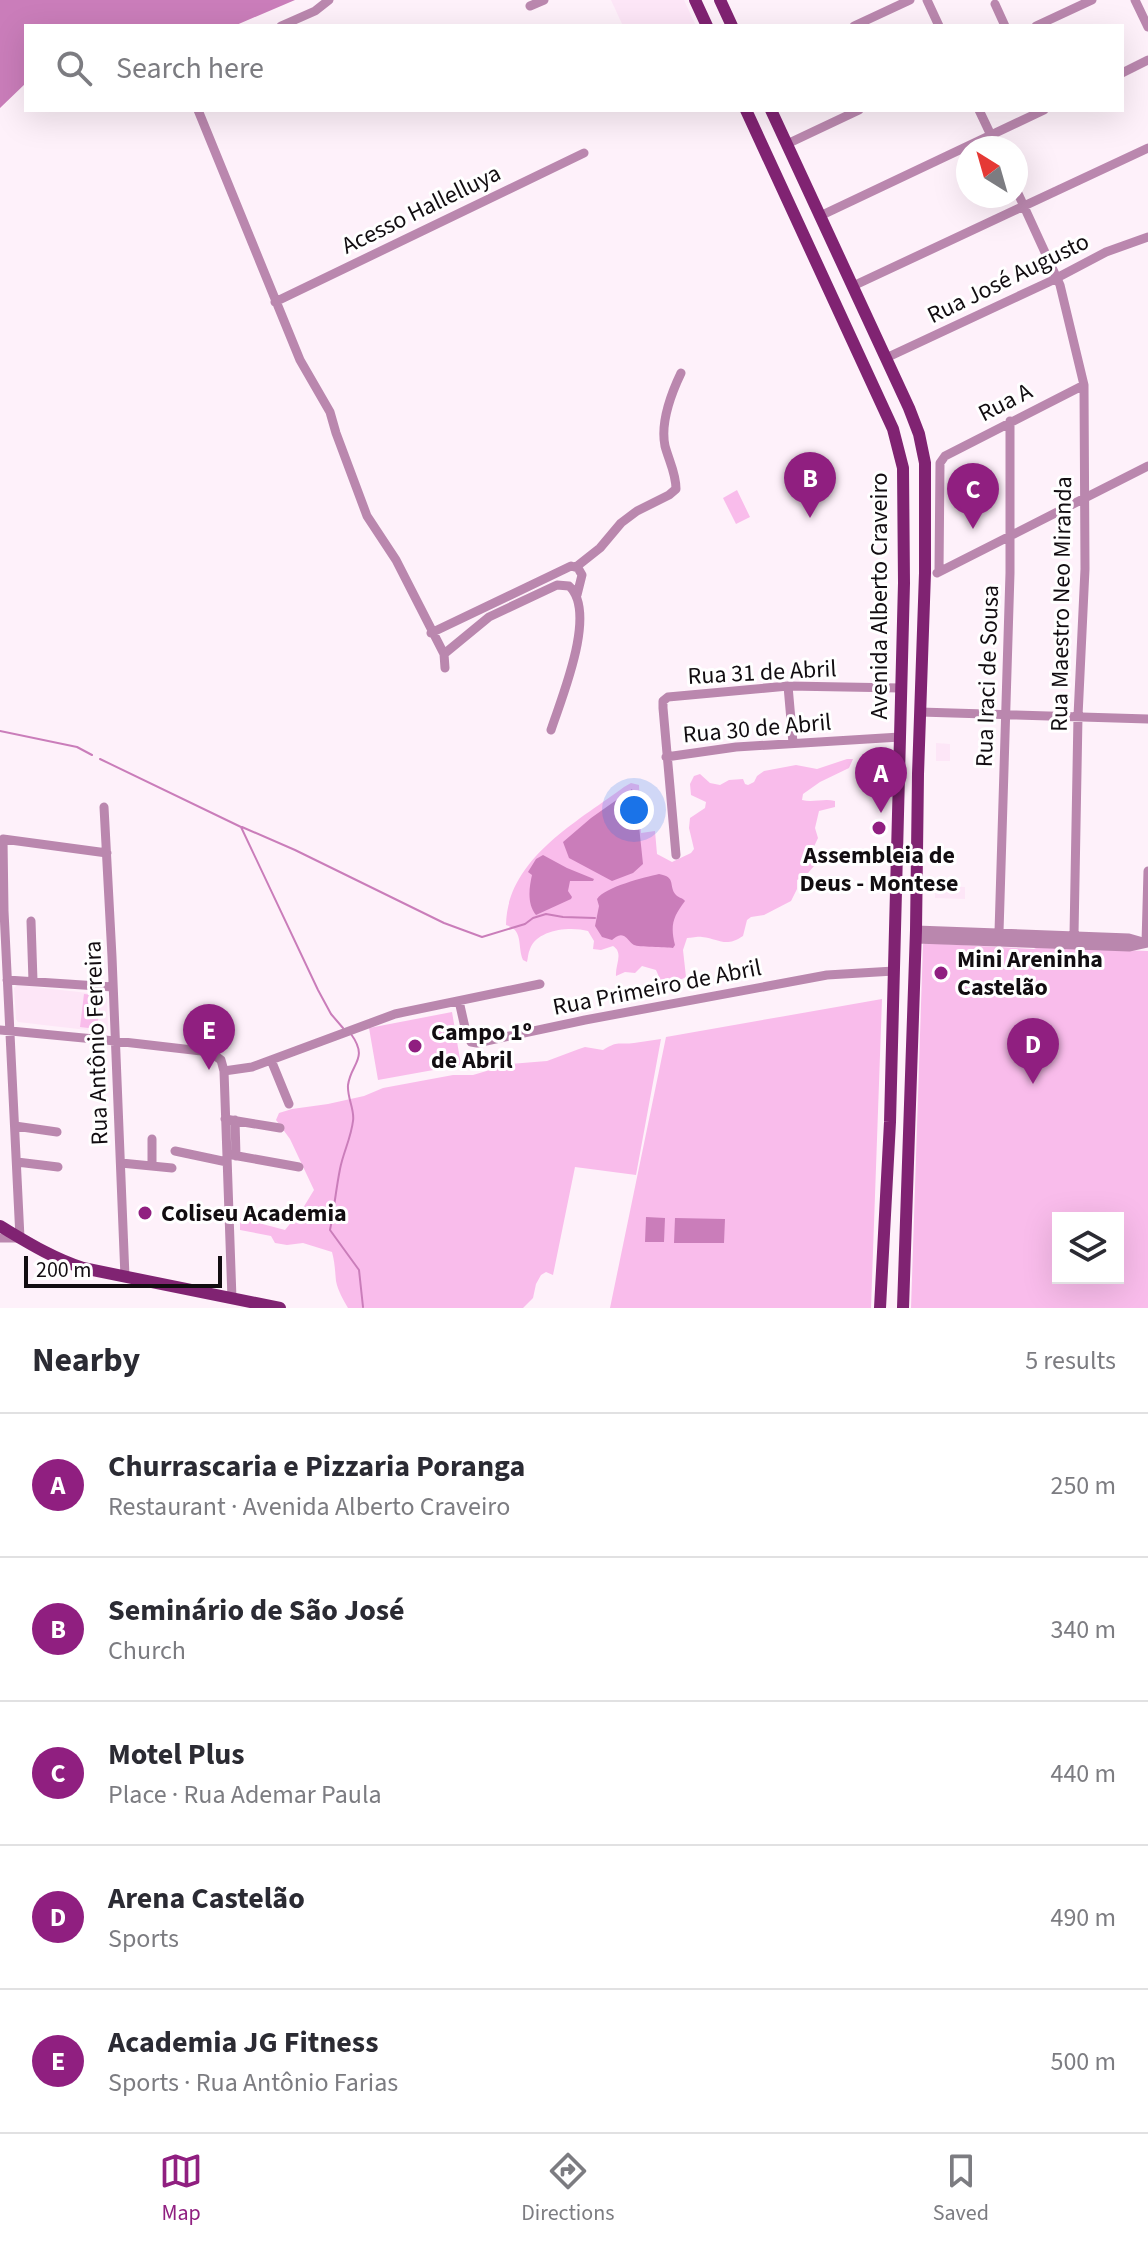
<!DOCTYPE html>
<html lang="en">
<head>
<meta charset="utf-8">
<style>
  body { margin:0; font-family:"Source Sans 3",sans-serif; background:#f7f7f7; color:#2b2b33 }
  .controls { position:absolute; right:24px; bottom:24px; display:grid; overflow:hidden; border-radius:0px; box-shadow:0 8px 32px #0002 }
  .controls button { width:72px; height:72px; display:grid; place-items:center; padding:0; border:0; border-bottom:2px solid #e1e1e2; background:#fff; color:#2b2b33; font:40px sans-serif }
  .compass { position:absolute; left:956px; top:136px; width:72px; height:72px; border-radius:50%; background:#fff; box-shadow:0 8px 32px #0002; rotate:323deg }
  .scale { position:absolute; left:24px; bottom:20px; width:198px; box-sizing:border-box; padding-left:8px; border:4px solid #120d11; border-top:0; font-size:22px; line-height:28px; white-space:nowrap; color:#120d11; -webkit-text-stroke:6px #fff; paint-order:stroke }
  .you { position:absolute; left:634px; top:810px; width:28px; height:28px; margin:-20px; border:6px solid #fff; border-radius:50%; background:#1a73e8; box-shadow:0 0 0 12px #1a73e833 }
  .badge { display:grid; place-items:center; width:52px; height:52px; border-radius:50%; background:#901f80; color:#fff; font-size:26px; font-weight:700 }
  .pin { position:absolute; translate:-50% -66px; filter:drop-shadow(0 2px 4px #0008) }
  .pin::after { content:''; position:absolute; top:42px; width:28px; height:24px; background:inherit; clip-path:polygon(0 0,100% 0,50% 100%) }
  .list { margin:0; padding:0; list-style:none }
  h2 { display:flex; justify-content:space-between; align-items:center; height:104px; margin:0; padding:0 32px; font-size:34px }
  h2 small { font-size:26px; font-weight:400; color:#7c7c81 }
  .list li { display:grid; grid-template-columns:52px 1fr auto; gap:24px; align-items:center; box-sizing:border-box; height:144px; padding:0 32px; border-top:2px solid #e1e1e2 }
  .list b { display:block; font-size:30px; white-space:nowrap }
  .list p { margin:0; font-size:26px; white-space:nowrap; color:#7c7c81 }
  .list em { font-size:26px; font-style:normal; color:#7c7c81 }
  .icon { flex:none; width:44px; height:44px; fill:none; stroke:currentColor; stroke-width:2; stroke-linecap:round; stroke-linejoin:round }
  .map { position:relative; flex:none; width:1148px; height:1308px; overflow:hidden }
  .search { position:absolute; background:#fff; box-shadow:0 8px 32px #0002; left:24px; right:24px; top:24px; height:88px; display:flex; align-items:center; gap:20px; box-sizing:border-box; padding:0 28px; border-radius:0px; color:#7c7c81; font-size:30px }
  .sheet { height:824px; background:#fff }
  nav { display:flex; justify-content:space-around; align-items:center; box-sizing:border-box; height:112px; border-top:2px solid #e1e1e2; background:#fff; font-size:22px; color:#7c7c81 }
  nav a { display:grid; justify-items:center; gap:4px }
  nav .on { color:#901f80 }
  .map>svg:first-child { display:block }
  .built { fill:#fde6f7 }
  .green { fill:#f9bceb; fill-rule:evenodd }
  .water { fill:#ca7dba }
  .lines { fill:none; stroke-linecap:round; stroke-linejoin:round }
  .stream { stroke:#ca7dba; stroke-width:2 }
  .minor { stroke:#ba87ae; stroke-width:9 }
  .major { stroke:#802372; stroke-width:12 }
  .poi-dot { fill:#901f80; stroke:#fff; stroke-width:3 }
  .labels { text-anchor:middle; stroke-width:6; stroke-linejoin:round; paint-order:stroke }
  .street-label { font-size:24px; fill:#120d11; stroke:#fff }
  .poi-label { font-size:24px; font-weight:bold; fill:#120d11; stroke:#fff; text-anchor:start }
</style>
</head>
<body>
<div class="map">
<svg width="1148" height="1308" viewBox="0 0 1148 1308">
  <rect width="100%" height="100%" fill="#fef1fa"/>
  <path class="built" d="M611,0H684L696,26H623Z
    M936,743L950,744V761H936Z
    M935,886L965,887V899L935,898Z
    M17,985L105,995L107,999L108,1029L104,1032L18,1022L16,1019L14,988Z"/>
  <path class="green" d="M737,490L750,517L736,524L723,498Z
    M847,759H853L849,768L820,782L803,794L802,800C813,803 824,798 835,801V807L819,811L815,828L818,838L809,857L814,866L808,873L797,880V889L791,901L764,915L751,917L747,920L743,936C725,948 720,939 702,937C699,936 689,938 687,938L683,950L686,977L682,979H671L663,986L656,970L642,966L635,973L625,972L616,976C615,965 624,953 613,946L601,950L593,949L594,941L588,931C571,926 537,929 530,949C528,953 528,958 527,962L523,960C517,946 524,930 506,925C507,859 577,822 624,787L631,783L639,785L641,833L655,831L657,854L672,862L691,853L694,849L689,828L690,818L705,808L706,802L691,795L690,784L694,776L700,774L710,783L720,785L729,780L743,779L745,784L748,785L754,782L757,776L764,771L796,765L817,769Z
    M925,943L1034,949L1038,947L1148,951V1308H911L923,944ZM1058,1218H1118V1278H1058Z
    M84,994L101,996L97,1029L80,1027Z
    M882,999L871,1308H610L666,1037Z
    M452,1012L461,1065L378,1080L369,1028Z
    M661,1039L636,1175L575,1167L553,1275L546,1272L541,1275L536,1284L533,1298L523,1308H348C343,1299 338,1291 336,1281C335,1271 335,1263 332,1252L303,1243L287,1245L275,1243L271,1236L240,1230V1218L285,1230L303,1208L314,1190L290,1139L276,1120L279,1113L292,1109L328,1104L364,1096L383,1088L453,1075H473L510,1064L547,1061L579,1049L585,1047L603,1050C619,1040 618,1045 634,1043C643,1042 652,1040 661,1039Z"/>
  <path class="water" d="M0,0H295L234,26H26V83L0,108Z
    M632,789L640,816L639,826L643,864L633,873L612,881L569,858L563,842L591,818Z
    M543,855L567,868L594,879L593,881H570L568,891L572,897L571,899L536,915C527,904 529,888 532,875L528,872L536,859Z
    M659,874C677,877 668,886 676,895C679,898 683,898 685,901C673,917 670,925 675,945L673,948C666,947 638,947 634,945C630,943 628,938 624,936C619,934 616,937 612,940L602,937L595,926L599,906L597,899C605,887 645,877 659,874Z
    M646,1217L665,1218L664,1242H645Z
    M675,1218L725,1219L724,1243H674Z"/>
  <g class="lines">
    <path class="stream" d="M0,731L77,747L92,755
      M100,759L241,827L318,990L331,1014L343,1028
      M242,827L295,850L444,923L482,937L525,924L533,918L546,914L563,917L595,918
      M351,1034C369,1059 351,1063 348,1085C347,1098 355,1110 353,1121C351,1138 343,1153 340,1169C336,1189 334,1210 330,1230L359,1270L363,1307"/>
    <path class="minor" d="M927,0L939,26
      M1135,0L1148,27
      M995,4L1005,26
      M530,6L544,0
      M281,26L315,11L329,0
      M854,26L910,0
      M1036,26L1092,0
      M1122,73L1148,60
      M198,110L300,360L330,412L336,433L367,516L396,560L444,654L445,668
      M979,110L997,148
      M787,144L859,110
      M1016,189L1060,285L1084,385L1085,569L1078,716L1074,935
      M820,216L1044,110
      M853,286L1148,148
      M275,302L584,153
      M886,358L1051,281L1106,252L1148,237
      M576,567L600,548L621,523L637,511L669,495L676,489C676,473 669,461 665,446C660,422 671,394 681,373
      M939,572L940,463L945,456L1084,385
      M937,573L1148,466
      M431,633L571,566L578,568L582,575L577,595
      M444,654L489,617L557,585L569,586C598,612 561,699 551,730
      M788,686L793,743
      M920,712L1148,719
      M666,757L736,747L900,737
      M104,807L112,957L125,1277
      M676,855L663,708V701L668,697L788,686L901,688
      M31,921L33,981
      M916,930L1129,938L1143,942
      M999,932L1010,573V421
      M916,939L1129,947L1148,943
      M1146,943L1148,871
      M7,980L113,987
      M459,1001L466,1032L471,1042L477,1043L585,1020L827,975L894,971
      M0,1030L115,1041L210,1052L221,1060L224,1071L232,1299
      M271,1060L289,1104
      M224,1071L252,1067L395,1014L540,984
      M225,1119L280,1128
      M235,1120L236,1156
      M15,1126L57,1132
      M175,1151L227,1162
      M227,1154L299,1167
      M17,1162L58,1167
      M121,1163L172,1168
      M152,1165V1139
      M0,1238H20L4,911L3,839L107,853"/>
    <path class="major" d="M695,0L707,26
      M720,0L732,26
      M746,110L893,429L903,468L904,583L890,1122L880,1308
      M771,110L909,408L919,434L925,463V573L918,774L916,930L903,1308
      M0,1226C27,1242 52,1258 83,1268L280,1308"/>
  </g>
  <g class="poi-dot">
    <circle cx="879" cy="828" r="8"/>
    <circle cx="941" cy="973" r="8"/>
    <circle cx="415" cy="1046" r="8"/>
    <circle cx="145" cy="1213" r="8"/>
  </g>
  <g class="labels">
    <g class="street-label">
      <text transform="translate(421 209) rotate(-26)" y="8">Acesso Hallelluya</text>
      <text transform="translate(1008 278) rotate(-26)" y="8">Rua José Augusto</text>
      <text transform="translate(1005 402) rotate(-27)" y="8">Rua A</text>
      <text transform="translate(879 596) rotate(-90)" y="8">Avenida Alberto Craveiro</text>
      <text transform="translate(1061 604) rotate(-89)" y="8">Rua Maestro Neo Miranda</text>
      <text transform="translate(762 672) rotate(-3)" y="8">Rua 31 de Abril</text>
      <text transform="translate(987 676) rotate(-88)" y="8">Rua Iraci de Sousa</text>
      <text transform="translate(757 728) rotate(-5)" y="8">Rua 30 de Abril</text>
      <text transform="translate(657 987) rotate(-11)" y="8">Rua Primeiro de Abril</text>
      <text transform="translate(96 1043) rotate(-92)" y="8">Rua Antônio Ferreira</text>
    </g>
    <g class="poi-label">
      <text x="879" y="863" text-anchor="middle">Assembleia de<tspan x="879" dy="28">Deus - Montese</tspan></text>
      <text x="957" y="967">Mini Areninha<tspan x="957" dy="28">Castelão</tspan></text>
      <text x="431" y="1040">Campo 1º<tspan x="431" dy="28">de Abril</tspan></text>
      <text x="161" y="1221">Coliseu Academia</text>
    </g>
  </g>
</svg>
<div class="controls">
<button><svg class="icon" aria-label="layers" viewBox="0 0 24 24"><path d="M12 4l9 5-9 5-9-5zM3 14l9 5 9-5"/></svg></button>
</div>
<svg class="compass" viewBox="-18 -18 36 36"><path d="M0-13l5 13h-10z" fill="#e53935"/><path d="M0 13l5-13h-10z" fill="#7c7c81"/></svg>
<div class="scale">200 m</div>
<div class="you"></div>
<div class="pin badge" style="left:881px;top:813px">A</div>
<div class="pin badge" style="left:810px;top:518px">B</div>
<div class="pin badge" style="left:973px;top:529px">C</div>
<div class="pin badge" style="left:1033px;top:1084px">D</div>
<div class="pin badge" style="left:209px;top:1070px">E</div>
<div class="search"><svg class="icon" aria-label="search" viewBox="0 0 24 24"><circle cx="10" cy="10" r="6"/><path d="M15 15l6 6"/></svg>Search here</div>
</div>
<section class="sheet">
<h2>Nearby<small>5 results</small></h2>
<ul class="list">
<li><span class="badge">A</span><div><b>Churrascaria e Pizzaria Poranga</b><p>Restaurant · Avenida Alberto Craveiro</p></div><em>250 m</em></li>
<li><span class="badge">B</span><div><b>Seminário de São José</b><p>Church</p></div><em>340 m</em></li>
<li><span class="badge">C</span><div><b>Motel Plus</b><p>Place · Rua Ademar Paula</p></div><em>440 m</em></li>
<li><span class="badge">D</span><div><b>Arena Castelão</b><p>Sports</p></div><em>490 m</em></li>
<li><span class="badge">E</span><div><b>Academia JG Fitness</b><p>Sports · Rua Antônio Farias</p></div><em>500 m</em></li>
</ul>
</section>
<nav>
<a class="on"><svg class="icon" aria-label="map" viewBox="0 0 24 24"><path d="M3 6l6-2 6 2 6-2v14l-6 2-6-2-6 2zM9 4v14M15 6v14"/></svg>Map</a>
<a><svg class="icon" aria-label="directions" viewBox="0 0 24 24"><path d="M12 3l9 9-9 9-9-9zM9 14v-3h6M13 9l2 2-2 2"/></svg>Directions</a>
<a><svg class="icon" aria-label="saved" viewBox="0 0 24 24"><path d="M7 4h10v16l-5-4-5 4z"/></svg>Saved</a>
</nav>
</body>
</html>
